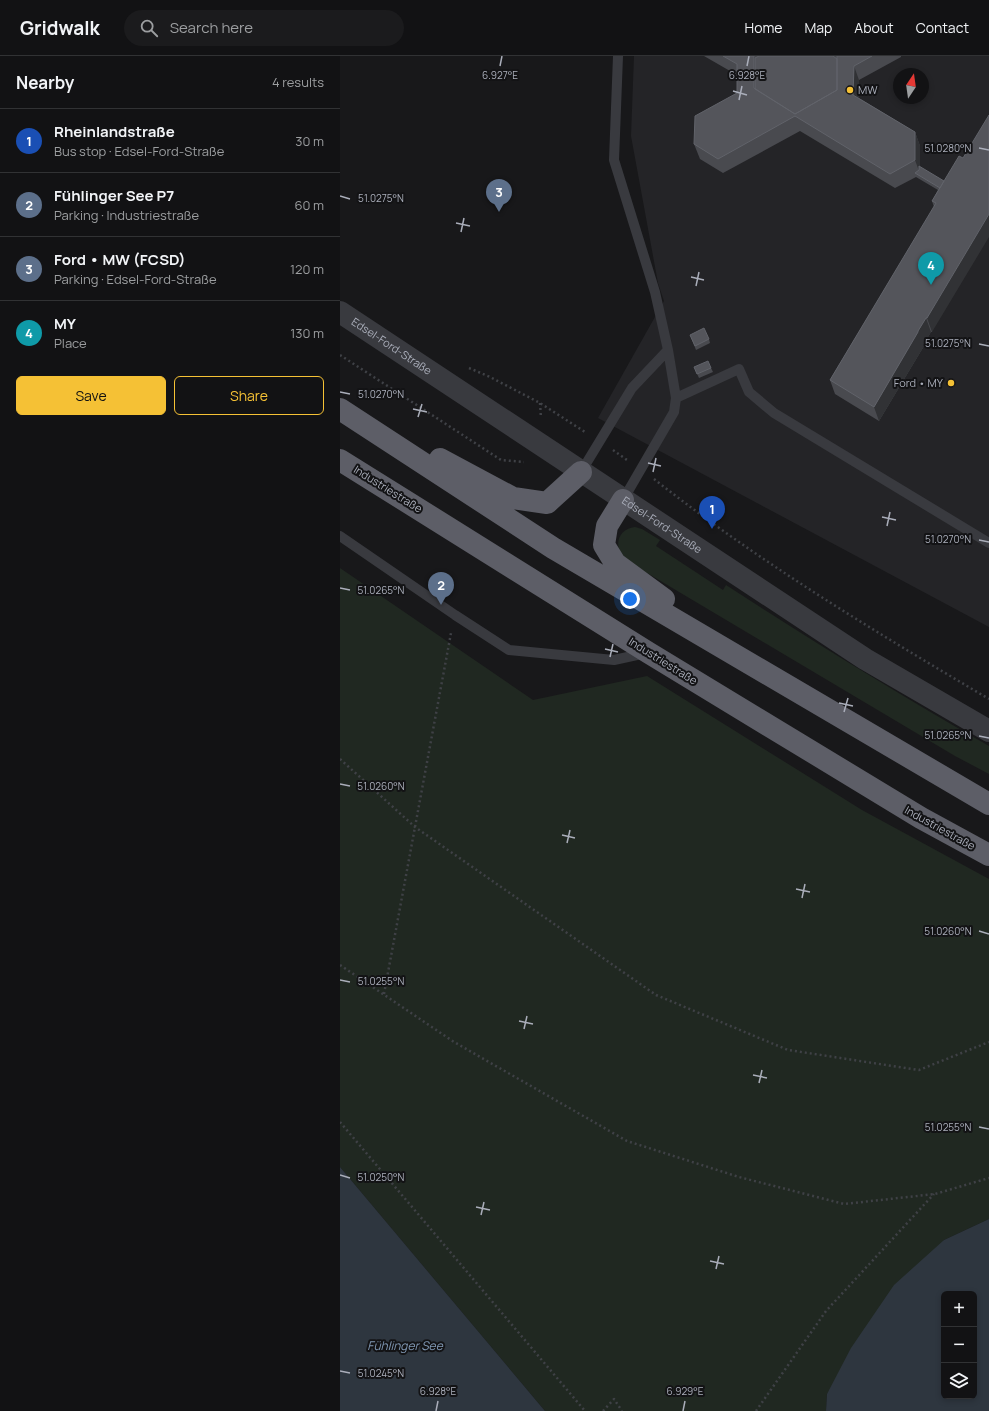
<!DOCTYPE html>
<html lang="en">
<head>
<meta charset="utf-8">
<style>
  body { margin:0; font-family:Manrope,sans-serif; background:#1b1b1d; color:#f1f3f6 }
  .controls { position:absolute; right:12px; bottom:12px; display:grid; overflow:hidden; border-radius:6px; box-shadow:0 2px 6px #0003 }
  .controls button { width:36px; height:36px; display:grid; place-items:center; padding:0; border:0; border-bottom:1px solid #313234; background:#121214; color:#f1f3f6; font:20px sans-serif }
  .compass { position:absolute; left:553px; top:12px; width:36px; height:36px; border-radius:50%; background:#121214; box-shadow:0 2px 6px #0003; rotate:13deg }
  .you { position:absolute; left:290px; top:543px; width:14px; height:14px; margin:-10px; border:3px solid #fff; border-radius:50%; background:#1a73e8; box-shadow:0 0 0 6px #1a73e833 }
  .badge { display:grid; place-items:center; width:26px; height:26px; border-radius:50%; background:#f5c135; color:#fff; font-size:13px; font-weight:700 }
  .pin { position:absolute; translate:-50% -33px; filter:drop-shadow(0 1px 2px #0008) }
  .pin::after { content:''; position:absolute; top:21px; width:14px; height:12px; background:inherit; clip-path:polygon(0 0,100% 0,50% 100%) }
  .list { margin:0; padding:0; list-style:none }
  h2 { display:flex; justify-content:space-between; align-items:center; height:52px; margin:0; padding:0 16px; font-size:17px }
  h2 small { font-size:13px; font-weight:400; color:#9c9ea0 }
  .list li { display:grid; grid-template-columns:26px 1fr auto; gap:12px; align-items:center; box-sizing:border-box; height:64px; padding:0 16px; border-top:1px solid #313234 }
  .list b { display:block; font-size:15px; white-space:nowrap }
  .list p { margin:0; font-size:13px; white-space:nowrap; color:#9c9ea0 }
  .list em { font-size:13px; font-style:normal; color:#9c9ea0 }
  .actions { display:flex; gap:8px; padding:12px 16px }
  .actions a { flex:1; padding:9px 0; border:1px solid #f5c135; border-radius:6px; text-align:center; font-size:14px; color:#f5c135 }
  .actions .main { background:#f5c135; color:#111 }
  .icon { flex:none; width:22px; height:22px; fill:none; stroke:currentColor; stroke-width:2; stroke-linecap:round; stroke-linejoin:round }
  .map { position:relative; flex:none; width:649px; height:1355px; overflow:hidden }
  header { display:flex; align-items:center; gap:24px; box-sizing:border-box; height:56px; padding:0 20px; background:#121214; border-bottom:1px solid #313234 }
  header strong { font-size:19px }
  nav { display:flex; gap:22px; margin-inline-start:auto; font-size:14px }
  .search { width:280px; height:36px; background:#1b1b1d; display:flex; align-items:center; gap:10px; box-sizing:border-box; padding:0 14px; border-radius:22px; color:#9c9ea0; font-size:15px }
  main { display:flex }
  aside { flex:1; background:#121214 }
  .map>svg:first-child { display:block }
  .built { fill:#242427; fill-rule:evenodd }
  .green { fill:#202821 }
  .water { fill:#2e363f; fill-rule:evenodd }
  .lines { fill:none; stroke-linecap:round; stroke-linejoin:round }
  .path { stroke:#3f4146; stroke-width:2.5; stroke-dasharray:2 3; stroke-linecap:butt }
  .service { stroke:#393a3f; stroke-width:10 }
  .tertiary { stroke:#393a3f; stroke-width:22 }
  .trunk { stroke:#5d5e67; stroke-width:22 }
  .wall { fill:#494a4f }
  .shaded-wall { fill:#313235 }
  .building { fill:#54555b; stroke:#61636a }
  .ticks { fill:none; stroke:#aaaeba; stroke-width:1.5 }
  .poi-dot { fill:#f5c135; stroke:#131315; stroke-width:1.5 }
  .labels { text-anchor:middle; stroke-width:4; stroke-linejoin:round; paint-order:stroke }
  .poi-label { font-size:11px; fill:#aaaeba; stroke:#131315; text-anchor:start }
  .street-label { font-size:11px; fill:#aaaeba; stroke:#131315 }
  .water-label { font-size:12px; font-style:italic; fill:#8199b5; stroke:#131315 }
  .ticks-label { font-size:10px; text-anchor:middle; fill:#aaaeba; stroke:#131315; stroke-width:4; stroke-linejoin:round; paint-order:stroke }
</style>
</head>
<body>
<header>
<strong>Gridwalk</strong>
<div class="search"><svg class="icon" aria-label="search" viewBox="0 0 24 24"><circle cx="10" cy="10" r="6"/><path d="M15 15l6 6"/></svg>Search here</div>
<nav><a>Home</a><a>Map</a><a>About</a><a>Contact</a></nav>
</header>
<main>
<aside>
<h2>Nearby<small>4 results</small></h2>
<ul class="list">
<li><span class="badge" style="background:#1a4fb4">1</span><div><b>Rheinlandstraße</b><p>Bus stop · Edsel-Ford-Straße</p></div><em>30 m</em></li>
<li><span class="badge" style="background:#5c6f8a">2</span><div><b>Fühlinger See P7</b><p>Parking · Industriestraße</p></div><em>60 m</em></li>
<li><span class="badge" style="background:#5c6f8a">3</span><div><b>Ford • MW (FCSD)</b><p>Parking · Edsel-Ford-Straße</p></div><em>120 m</em></li>
<li><span class="badge" style="background:#0f9aa8">4</span><div><b>MY</b><p>Place</p></div><em>130 m</em></li>
</ul>
<div class="actions"><a class="main">Save</a><a>Share</a></div>
</aside>
<div class="map">
<svg width="649" height="1355" viewBox="0 0 649 1355">
  <rect width="100%" height="100%" fill="#18181a"/>
  <path class="built" d="M294,0H649V571L258,362L324,245L318,227L291,80ZM559,18H583V42H559Z"/>
  <path class="green" d="M295,471L302,473L320,484L316,490L383,534L386,529C472,585 560,639 649,690V718L615,700L292,508C290,506 286,504 284,502C273,490 278,473 295,471Z
    M0,512L193,644L307,620L522,754L649,823V1163L604,1184L487,1338L486,1355H205L0,1111Z"/>
  <path class="water" d="M0,1111L205,1355H0Z
    M649,1163V1355H486L487,1338L511,1292L554,1229L604,1184ZM604,1238H634V1340H604Z"/>
  <g class="lines">
    <path class="path" d="M0,299L161,404L184,406
      M129,312L150,321L200,347L245,376
      M200,347L201,362
      M273,394L287,404
      M314,423C419,506 534,575 649,643
      M0,703L75,771L316,939L448,994L579,1014L649,986
      M0,909L114,986L287,1085L399,1121L504,1148L595,1138L649,1122
      M44,938L111,577
      M0,1066L245,1355
      M263,1355L274,1343L282,1355
      M416,1355L486,1255L594,1138"/>
    <path class="service" d="M278,0L274,104L315,236L328,294L336,342L334,356L283,444
      M336,342L399,313L409,336L434,357L649,487
      M241,416L292,332L328,294
      M0,480L115,559L169,594L274,604L306,597"/>
    <path class="tertiary" id="s1" d="M0,256L525,603L649,675"/>
    <path class="trunk" d="M0,353L213,492L649,748
      M100,403L173,442L207,447L241,416
      M0,404L309,597L581,762L649,799
      M283,444L267,470L264,489L275,507L324,543"/>
  </g>
  <path class="wall" d="M364,0H561V1L519,24V42L575,76L580,90V111L604,125L592,276H591L583,289L584,290L539,365L495,338L490,324L594,151L592,145L598,134L576,121L555,132L460,75L383,117L360,103L354,88L397,37V19Z
    M350,279L369,283L370,287L356,294Z
    M354,311L371,312L373,316L359,322Z"/>
  <path class="shaded-wall" d="M414,0L419,13V38L414,32Z
    M514,10L519,24V53L513,39Z
    M575,76L580,90V118L575,104Z
    M649,158V181L592,276L587,262Z
    M586,262L591,276L583,289L584,290L539,365L534,351Z"/>
  <path class="building" d="M383,0H414V32L455,58L497,34V0H532L514,10L513,39L575,76V104L550,118L455,60L378,103L354,88L355,60L397,37V8Z
    M419,0H493L497,3V34L455,58L415,33V2Z
    M649,59V158L587,262H586L578,275V276L534,351L490,324L596,147L592,145L619,100L623,102Z
    M579,110L604,125L600,132L575,117L579,114Z
    M364,272L369,283L355,290L350,279Z
    M368,305L371,312L357,318L354,311Z"/>
  <path class="ticks" d="M160,10L162,0M407,10L409,0M393,35L407,39M399,44L402,30M639,92L649,94M0,140L10,143M116,167L130,170M121,176L124,162M351,221L364,224M356,230L359,216M639,288L649,290M0,336L10,338M73,353L87,356M78,361L82,348M308,407L321,410M313,416L316,402M542,461L556,464M547,470L550,456M639,484L649,486M0,532L10,534M265,593L278,596M270,601L273,588M499,647L513,650M504,656L508,642M639,680L649,682M0,728L10,730M222,779L235,782M227,787L230,774M456,833L470,836M462,842L465,828M639,875L649,878M0,924L10,926M179,965L193,968M184,973L187,960M413,1019L427,1022M419,1027L422,1014M639,1071L649,1073M0,1119L10,1122M136,1151L150,1154M141,1159L144,1146M370,1205L384,1208M376,1213L379,1200M0,1315L10,1317M96,1355L98,1345M343,1355L345,1345"/>
  <g class="poi-dot">
    <circle cx="510" cy="34" r="4"/>
    <circle cx="611" cy="327" r="4"/>
  </g>
  <g class="labels">
    <g class="poi-label">
      <text x="518" y="38">MW</text>
      <text x="603" y="331" text-anchor="end">Ford • MY</text>
    </g>
    <g class="street-label">
      <text dy="4" stroke="none"><textPath href="#s1" startOffset="62">Edsel-Ford-Straße</textPath></text>
      <text transform="translate(48 433) rotate(32)" y="4">Industriestraße</text>
      <text dy="4" stroke="none"><textPath href="#s1" startOffset="386">Edsel-Ford-Straße</textPath></text>
      <text transform="translate(323 605) rotate(32)" y="4">Industriestraße</text>
      <text transform="translate(600 772) rotate(29)" y="4">Industriestraße</text>
    </g>
    <g class="water-label">
      <text x="65" y="1294">Fühlinger See</text>
    </g>
  </g>
  <g class="ticks-label">
    <text x="407" y="23">6.928°E</text>
    <text x="160" y="23">6.927°E</text>
    <text x="608" y="96">51.0280°N</text>
    <text x="41" y="146">51.0275°N</text>
    <text x="608" y="291">51.0275°N</text>
    <text x="41" y="342">51.0270°N</text>
    <text x="608" y="487">51.0270°N</text>
    <text x="41" y="538">51.0265°N</text>
    <text x="608" y="683">51.0265°N</text>
    <text x="41" y="734">51.0260°N</text>
    <text x="608" y="879">51.0260°N</text>
    <text x="41" y="929">51.0255°N</text>
    <text x="608" y="1075">51.0255°N</text>
    <text x="41" y="1125">51.0250°N</text>
    <text x="41" y="1321">51.0245°N</text>
    <text x="98" y="1339">6.928°E</text>
    <text x="345" y="1339">6.929°E</text>
  </g>
</svg>
<div class="controls">
<button>+</button>
<button>−</button>
<button><svg class="icon" aria-label="layers" viewBox="0 0 24 24"><path d="M12 4l9 5-9 5-9-5zM3 14l9 5 9-5"/></svg></button>
</div>
<svg class="compass" viewBox="-18 -18 36 36"><path d="M0-13l5 13h-10z" fill="#e53935"/><path d="M0 13l5-13h-10z" fill="#9c9ea0"/></svg>
<div class="you"></div>
<div class="pin badge" style="left:372px;top:473px;background:#1a4fb4">1</div>
<div class="pin badge" style="left:101px;top:549px;background:#5c6f8a">2</div>
<div class="pin badge" style="left:159px;top:156px;background:#5c6f8a">3</div>
<div class="pin badge" style="left:591px;top:229px;background:#0f9aa8">4</div>
</div>
</main>
</body>
</html>
